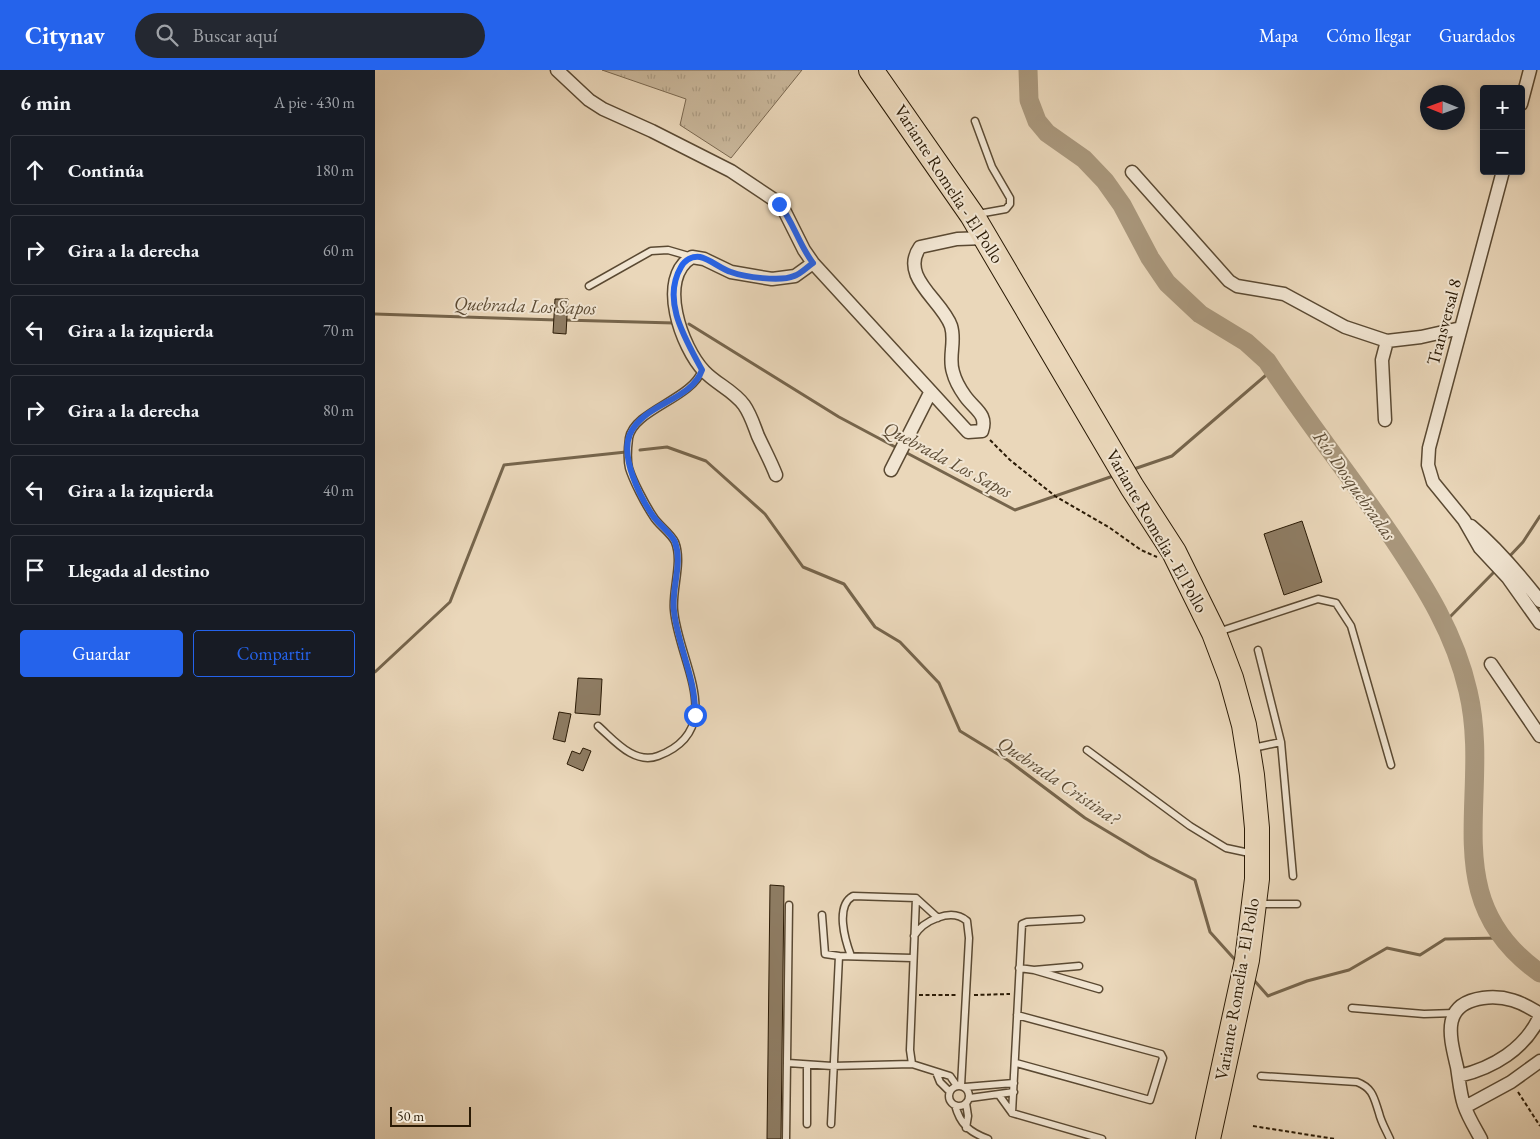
<!DOCTYPE html>
<html lang="es">
<head>
<meta charset="utf-8">
<style>
  body { margin:0; font-family:"EB Garamond",serif; background:#242831; color:#f1f3f6 }
  .controls { position:absolute; right:15px; top:15px; display:grid; overflow:hidden; border-radius:5px; box-shadow:0 2px 8px #0003 }
  .controls button { width:45px; height:45px; display:grid; place-items:center; padding:0; border:0; border-bottom:1px solid #363941; background:#171b24; color:#f1f3f6; font:25px sans-serif }
  .compass { position:absolute; left:1045px; top:15px; width:45px; height:45px; border-radius:50%; background:#171b24; box-shadow:0 2px 8px #0003; rotate:271deg }
  .scale { position:absolute; left:15px; bottom:12px; width:81px; box-sizing:border-box; padding-left:5px; border:2px solid #2a1a05; border-top:0; font-size:14px; line-height:18px; white-space:nowrap; color:#2a1a05; -webkit-text-stroke:4px #f1e5d2; paint-order:stroke }
  .stop { position:absolute; width:15px; height:15px; margin:-11px; border:4px solid #2563eb; border-radius:50%; background:#fff }
  .stop.end { background:#2563eb; border-color:#fff; box-shadow:0 1px 5px #0008 }
  .list { margin:0; padding:0; list-style:none }
  h2 { display:flex; justify-content:space-between; align-items:center; height:65px; margin:0; padding:0 20px; font-size:21px }
  h2 small { font-size:16px; font-weight:400; color:#9ea1a6 }
  .list li { display:grid; grid-template-columns:32px 1fr auto; gap:15px; align-items:center; box-sizing:border-box; height:70px; margin:0 10px 10px; padding:0 10px; border:1px solid #363941; border-radius:5px }
  .list b { display:block; font-size:19px; white-space:nowrap }
  .list em { font-size:16px; font-style:normal; color:#9ea1a6 }
  .actions { display:flex; gap:10px; padding:15px 20px }
  .actions a { flex:1; padding:11px 0; border:1px solid #2563eb; border-radius:5px; text-align:center; font-size:18px; color:#2563eb }
  .actions .main { background:#2563eb; color:#fff }
  .icon { flex:none; width:28px; height:28px; fill:none; stroke:currentColor; stroke-width:2; stroke-linecap:round; stroke-linejoin:round }
  .map { position:relative; flex:none; width:1165px; height:1069px; overflow:hidden }
  header { display:flex; align-items:center; gap:30px; box-sizing:border-box; height:70px; padding:0 25px; background:#2563eb; color:#fff }
  header strong { font-size:24px }
  nav { display:flex; gap:28px; margin-inline-start:auto; font-size:18px }
  .search { width:350px; height:45px; background:#242831; display:flex; align-items:center; gap:12px; box-sizing:border-box; padding:0 18px; border-radius:28px; color:#9ea1a6; font-size:19px }
  main { display:flex }
  aside { flex:1; background:#171b24 }
  .map>svg:first-child { display:block }
  .grass { fill:url(#grass-tufts); stroke:#7a6850 }
  .lines { fill:none; stroke-linecap:round; stroke-linejoin:round }
  .stream { stroke:#76654c; stroke-width:3 }
  .river { stroke:#a9977c; stroke-width:19 }
  .building { fill:#8e7c63; stroke:#2a1a05 }
  .lane-casing { stroke:#5a4932; stroke-width:9 }
  .street-casing { stroke:#5a4932; stroke-width:15 }
  .highway-casing { stroke:#2a1a05; stroke-width:26 }
  .path { stroke:#2a1a05; stroke-width:2; stroke-dasharray:4 2.5; stroke-linecap:butt }
  .lane { stroke:#f1e5d2; stroke-width:6 }
  .street { stroke:#f1e5d2; stroke-width:12 }
  .highway { stroke:#ead7ba; stroke-width:24 }
  .route { stroke:#2563eb; stroke-width:6 }
  .labels { text-anchor:middle; stroke-width:4; stroke-linejoin:round; paint-order:stroke }
  .street-label { font-size:18px; fill:#2a1a05; stroke:#f1e5d2 }
  .water-label { font-size:19px; font-style:italic; fill:#5d4c35; stroke:#f1e5d2 }
</style>
</head>
<body>
<header>
<strong>Citynav</strong>
<div class="search"><svg class="icon" aria-label="search" viewBox="0 0 24 24"><circle cx="10" cy="10" r="6"/><path d="M15 15l6 6"/></svg>Buscar aquí</div>
<nav><a>Mapa</a><a>Cómo llegar</a><a>Guardados</a></nav>
</header>
<main>
<aside>
<h2>6 min<small>A pie · 430 m</small></h2>
<ul class="list">
<li><svg class="icon" aria-label="ahead" viewBox="0 0 24 24"><path d="M12 20V5M6 11l6-6 6 6"/></svg><div><b>Continúa</b></div><em>180 m</em></li>
<li><svg class="icon" aria-label="right" viewBox="0 0 24 24"><path d="M7 20v-9h11M14 6l5 5-5 5"/></svg><div><b>Gira a la derecha</b></div><em>60 m</em></li>
<li><svg class="icon" aria-label="left" viewBox="0 0 24 24"><path d="M17 20v-9H6M10 6l-5 5 5 5"/></svg><div><b>Gira a la izquierda</b></div><em>70 m</em></li>
<li><svg class="icon" aria-label="right" viewBox="0 0 24 24"><path d="M7 20v-9h11M14 6l5 5-5 5"/></svg><div><b>Gira a la derecha</b></div><em>80 m</em></li>
<li><svg class="icon" aria-label="left" viewBox="0 0 24 24"><path d="M17 20v-9H6M10 6l-5 5 5 5"/></svg><div><b>Gira a la izquierda</b></div><em>40 m</em></li>
<li><svg class="icon" aria-label="arrive" viewBox="0 0 24 24"><path d="M6 21V4h12l-3 4 3 4H6"/></svg><div><b>Llegada al destino</b></div></li>
</ul>
<div class="actions"><a class="main">Guardar</a><a>Compartir</a></div>
</aside>
<div class="map">
<svg width="1165" height="1069" viewBox="0 0 1165 1069">
  <defs>
    <pattern id="grass-tufts" width="24" height="20" patternUnits="userSpaceOnUse" patternTransform="scale(1.25)"><rect width="24" height="20" fill="#c9b79b"/><path d="M3 7l-1-3M5 7V3M7 7l1-3M15 17l-1-3M17 17v-4M19 17l1-3" fill="none" stroke="#ad9d84"/></pattern>
  </defs>
  <rect width="100%" height="100%" fill="#ead7ba"/>
  <filter id="stains"><feTurbulence type="fractalNoise" baseFrequency=".004" numOctaves="4"/><feColorMatrix values="0 0 0 0 .2 0 0 0 0 .09 0 0 0 0 .02 0 0 0 .5 -.17"/></filter>
  <radialGradient id="worn" r=".72"><stop offset=".6" stop-color="#630" stop-opacity="0"/><stop offset="1" stop-color="#630" stop-opacity=".3"/></radialGradient>
  <path class="grass" d="M227,0H427L356,88L305,55L311,29Z"/>
  <g class="lines">
    <path class="stream" d="M0,244L182,250
      M188,250L299,253
      M314,254L464,347L524,379
      M265,380L292,377L331,391L390,444L428,497L469,514L500,557L525,572L564,613L585,661L634,691L710,748L775,787L820,810L835,862L862,892
      M530,382L640,440L741,405
      M756,400L797,386L897,300
      M1132,489L1148,472L1165,446
      M1070,552L1121,500
      M0,602L75,532L129,395L251,382
      M878,909L893,926L932,911L974,900L1012,878L1045,885L1070,869L1126,868"/>
    <path class="river" d="M653,0L654,30L662,51L672,63L709,89L730,111L747,135L775,188L792,213L825,244L871,272L892,291C932,352 978,409 1019,470C1051,518 1080,564 1093,621C1118,726 1058,828 1165,903"/>
  </g>
  <path class="building" d="M180,229H193L191,264L178,263Z
    M927,451L947,512L909,525L889,464Z
    M203,608L227,609L225,645L200,643Z
    M184,642L196,644L190,672L178,669Z
    M208,678L216,681L208,701L192,694L197,681L205,684Z
    M395,815L409,816L406,1069H392Z"/>
  <g class="lines">
    <defs>
      <path id="lane" d="M600,51L617,97L635,128V134L631,139L603,144
        M214,216L276,181L293,180L317,187
        M843,562L943,529L961,533L976,556L1016,695
        M883,580L906,672L918,806
        M223,656C239,670 259,695 283,686C354,659 303,591 299,540C297,519 308,492 300,472C295,462 283,455 278,446C270,434 258,411 254,398C252,390 253,376 254,368C259,340 317,329 327,300
        M878,678L906,672
        M712,680L815,756L851,778L879,784
        M883,834H922
        M447,845L450,884L464,886
        M539,866C548,851 576,837 592,851L594,868L586,1016
        M476,886C470,870 460,836 478,826L541,828L563,848
        M644,898L659,900L704,896
        M659,900L724,919
        M977,938L1049,944L1080,943
        M413,993L457,996L537,994L575,1006L582,1016
        M641,993L775,1030L788,988L786,984L642,945
        M537,994L535,980L541,828
        M432,995V1054
        M561,1002L565,1012L575,1022
        M886,1006L982,1012C998,1018 999,1028 1004,1043C1006,1052 1011,1060 1015,1069
        M574 1026a10 10 0 1 1 20 0a10 10 0 1 1-20 0Z
        M590,1017L639,1013
        M624,1025L637,1043L727,1069
        M595,1028L639,1022
        M580,1035C585,1054 594,1062 613,1069
        M637,1043L647,854L652,852L706,849
        M456,1054L464,886L537,888
        M591,1058L593,1046L591,1033
        M411,1069L414,835"/>
      <path id="street" d="M182,0L214,30L228,39L277,61L356,101L404,133L410,142L429,180L438,193L593,362L607,361C613,344 599,339 590,326C585,319 580,310 578,302C573,287 581,272 576,256C567,230 524,207 545,177L582,169L610,168
        M1146,34L1155,0
        M1128,101L1054,378L1053,395L1058,412L1089,450L1105,478L1133,508L1165,553
        M757,102L854,211L862,216L909,224L970,257L1012,271L1046,267L1086,258
        M1010,350L1007,290L1012,271
        M516,400L555,323
        M401,405C396,392 389,379 383,366C379,356 376,345 369,335C358,320 341,314 329,301C307,278 281,208 317,187L329,189L356,202L397,209L420,206L438,193
        M1096,456C1122,478 1144,504 1165,531
        M1116,594L1165,666
        M1084,1006C1118,998 1150,979 1165,946
        M1090,1037L1136,1012L1165,991
        M1106,1069C1100,1058 1093,1047 1089,1035C1085,1023 1084,1009 1082,997C1075,967 1065,934 1108,928C1130,925 1147,932 1165,944"/>
      <path id="highway" d="M496,0L597,145L757,417L799,482L839,563L856,608L869,655L877,705L882,758V809L872,890L833,1069"/>
    </defs>
    <use href="#lane" class="lane-casing"/>
    <use href="#street" class="street-casing"/>
    <use href="#highway" class="highway-casing"/>
    <path class="path" d="M615,370L635,390L680,426L735,458L766,480L782,487
      M544,925H582
      M599,925L635,924
      M1143,1022L1165,1056
      M878,1056L960,1069"/>
    <use href="#lane" class="lane"/>
    <use href="#street" class="street"/>
    <use href="#highway" class="highway"/>
  </g>
  <g class="lines">
    <path class="route" d="M320,645C321,608 303,577 299,541C296,519 308,494 300,472C296,463 284,455 278,446C265,427 245,387 255,364C269,333 316,331 327,300C311,270 286,231 306,197C310,190 317,186 325,187C335,189 346,199 356,202C369,207 406,212 419,206C426,204 432,197 438,193C424,175 418,151 404,134"/>
  </g>
  <g class="labels">
    <g class="street-label">
      <text transform="translate(574 114) rotate(57)" y="6">Variante Romelia - El Pollo</text>
      <text transform="translate(1069 252) rotate(-75)" y="6">Transversal 8</text>
      <text transform="translate(782 461) rotate(60)" y="6">Variante Romelia - El Pollo</text>
      <text transform="translate(862 919) rotate(-80)" y="6">Variante Romelia - El Pollo</text>
    </g>
    <g class="water-label">
      <text transform="translate(150 235) rotate(2)" y="7">Quebrada Los Sapos</text>
      <text transform="translate(573 389) rotate(28)" y="7">Quebrada Los Sapos</text>
      <text transform="translate(980 415) rotate(55)" y="7">Río Dosquebradas</text>
      <text transform="translate(684 710) rotate(34)" y="7">Quebrada Cristina?</text>
    </g>
  </g>
  <rect width="100%" height="100%" filter="url(#stains)"/>
  <rect width="100%" height="100%" fill="url(#worn)"/>
</svg>
<div class="controls">
<button>+</button>
<button>−</button>
</div>
<svg class="compass" viewBox="-18 -18 36 36"><path d="M0-13l5 13h-10z" fill="#e53935"/><path d="M0 13l5-13h-10z" fill="#9ea1a6"/></svg>
<div class="scale">50 m</div>
<div class="stop" style="left:320px;top:645px"></div>
<div class="stop end" style="left:404px;top:134px"></div>
</div>
</main>
</body>
</html>
